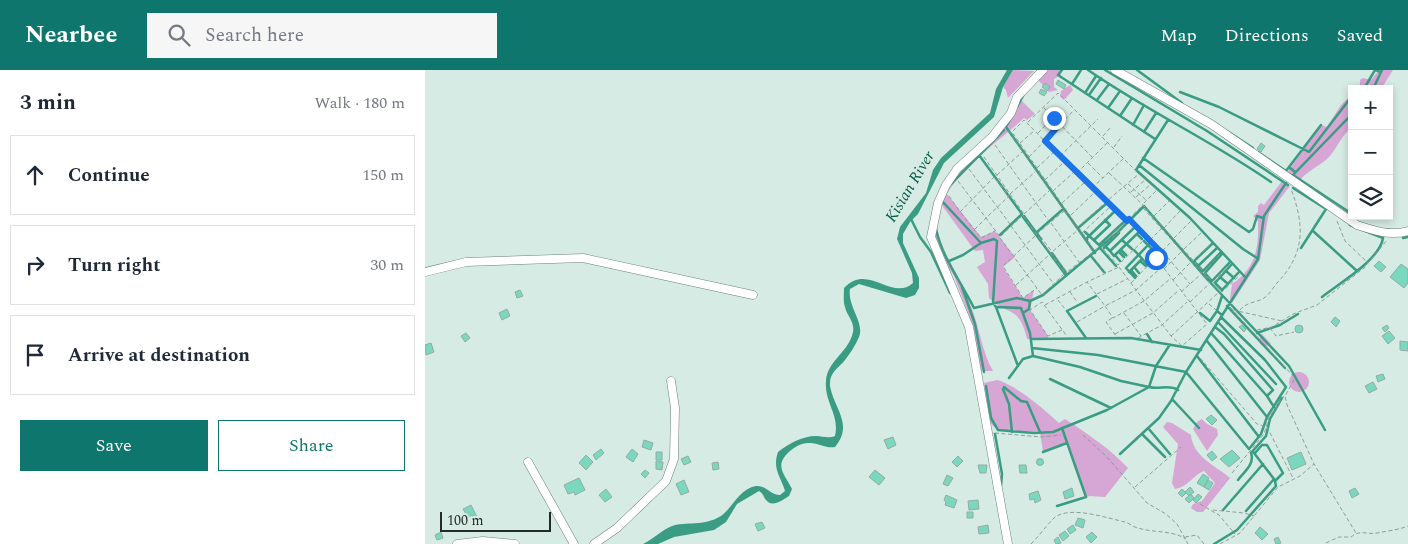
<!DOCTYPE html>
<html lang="en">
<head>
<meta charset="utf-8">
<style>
  body { margin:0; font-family:Spectral,serif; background:#f6f6f7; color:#1f2937 }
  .controls { position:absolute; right:15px; top:15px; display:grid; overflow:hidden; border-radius:0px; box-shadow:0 2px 8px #0003 }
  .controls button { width:45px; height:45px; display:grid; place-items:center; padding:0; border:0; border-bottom:1px solid #e0e1e3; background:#fff; color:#1f2937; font:25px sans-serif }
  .scale { position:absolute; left:15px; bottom:12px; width:111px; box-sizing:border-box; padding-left:5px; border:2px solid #232b29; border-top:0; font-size:14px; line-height:18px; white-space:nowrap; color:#232b29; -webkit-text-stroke:4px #d5ebe3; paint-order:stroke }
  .stop { position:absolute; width:15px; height:15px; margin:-11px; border:4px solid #1a73e8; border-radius:50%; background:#fff }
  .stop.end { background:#1a73e8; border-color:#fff; box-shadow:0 1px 5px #0008 }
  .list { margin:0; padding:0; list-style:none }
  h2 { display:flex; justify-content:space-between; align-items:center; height:65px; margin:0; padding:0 20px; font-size:21px }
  h2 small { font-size:16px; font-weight:400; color:#747a83 }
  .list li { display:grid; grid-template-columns:32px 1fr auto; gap:15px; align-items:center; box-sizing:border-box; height:80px; margin:0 10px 10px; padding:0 10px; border:1px solid #e0e1e3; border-radius:0px }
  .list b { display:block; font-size:19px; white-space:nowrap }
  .list em { font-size:16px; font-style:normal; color:#747a83 }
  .actions { display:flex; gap:10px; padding:15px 20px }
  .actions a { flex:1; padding:11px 0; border:1px solid #0f766e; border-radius:0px; text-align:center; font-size:18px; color:#0f766e }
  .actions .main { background:#0f766e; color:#fff }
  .icon { flex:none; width:28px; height:28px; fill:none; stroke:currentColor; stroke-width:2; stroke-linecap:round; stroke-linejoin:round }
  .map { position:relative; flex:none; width:983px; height:474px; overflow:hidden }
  header { display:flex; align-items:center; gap:30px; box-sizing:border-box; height:70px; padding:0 25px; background:#0f766e; color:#fff }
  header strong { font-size:24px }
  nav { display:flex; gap:28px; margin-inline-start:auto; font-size:18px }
  .search { width:350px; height:45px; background:#f6f6f7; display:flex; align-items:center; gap:12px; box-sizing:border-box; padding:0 18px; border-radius:0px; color:#747a83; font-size:19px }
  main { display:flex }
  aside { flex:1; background:#fff }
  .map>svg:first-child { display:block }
  .green { fill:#d6a6d4 }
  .water { fill:#3a9c83 }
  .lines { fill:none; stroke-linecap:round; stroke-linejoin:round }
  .stream { stroke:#3a9c83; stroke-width:2.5 }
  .building { fill:#79d8bd; stroke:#96aaa3 }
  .minor-casing { stroke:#6e817b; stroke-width:9 }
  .path { stroke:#8d9e98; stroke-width:1; stroke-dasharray:4 2.5; stroke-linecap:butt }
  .minor { stroke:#fff; stroke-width:8 }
  .route { stroke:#1a73e8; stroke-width:6 }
  .labels { text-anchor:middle; stroke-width:5; stroke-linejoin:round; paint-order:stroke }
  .water-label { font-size:16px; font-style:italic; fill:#085a49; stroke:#d5ebe3 }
</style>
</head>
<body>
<header>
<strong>Nearbee</strong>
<div class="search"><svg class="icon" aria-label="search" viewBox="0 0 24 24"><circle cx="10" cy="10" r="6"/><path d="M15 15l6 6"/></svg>Search here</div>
<nav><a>Map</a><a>Directions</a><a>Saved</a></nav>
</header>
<main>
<aside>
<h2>3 min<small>Walk · 180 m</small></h2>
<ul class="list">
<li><svg class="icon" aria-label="ahead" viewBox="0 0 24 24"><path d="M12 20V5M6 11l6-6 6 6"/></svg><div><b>Continue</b></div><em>150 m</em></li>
<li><svg class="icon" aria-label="right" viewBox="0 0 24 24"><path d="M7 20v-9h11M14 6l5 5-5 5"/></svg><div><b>Turn right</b></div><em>30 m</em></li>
<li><svg class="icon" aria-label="arrive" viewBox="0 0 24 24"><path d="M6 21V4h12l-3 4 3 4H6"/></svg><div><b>Arrive at destination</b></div></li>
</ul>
<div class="actions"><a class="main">Save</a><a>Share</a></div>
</aside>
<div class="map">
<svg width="983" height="474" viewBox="0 0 983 474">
  <rect width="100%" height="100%" fill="#d5ebe3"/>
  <path class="green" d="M588,0L609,1L583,28L581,20L578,17Z
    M617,0H637L635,2L636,5L629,9V17L633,20L624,22L614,11Z
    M954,0H968L956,19H932L935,16V10L938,8L946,10Z
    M645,15L648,20L639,30L635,26L636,21Z
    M927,24V57C915,67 911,81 902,89C893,97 882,101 874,111L861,104L896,55L902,57L916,35Z
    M593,27L610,44L602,50L599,48C573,72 540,93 522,124L556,167L570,161L590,187L578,197L598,228L609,220L605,240L623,266V269H602C594,235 585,247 564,228L563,214L552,197L560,192L558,180L550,181L516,134L535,99L553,82Z
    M857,111L865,116L844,143L835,190L807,233L805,229L807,214C831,198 834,178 833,151L828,146L833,142V136L836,133L839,135Z
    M510,154C513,185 537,209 547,239C555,260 557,282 568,301H556L547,253L529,206L515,185L507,166Z
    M835,264H837L846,274L839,277L835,274Z
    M864 312a10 10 0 1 1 20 0a10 10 0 1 1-20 0Z
    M572,310C591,315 619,339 634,353L640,349C662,363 685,379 703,398L680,427L665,426L661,427L642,373L618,382L615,362L573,360L565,353L559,313Z
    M777,349L782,354L792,359L793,365L782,381L768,359L772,352Z
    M742,352L747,353L766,365C768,387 790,395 805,408L778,442H772L766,438L768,434L777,431L790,413L779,401C768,405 763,417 750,419L747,413L753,374L738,357Z"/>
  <path class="water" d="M582,0H588L578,17L569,47L519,93L493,144L485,152L478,164V173L494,208V218L490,225L481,228L434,214L425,219C422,236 440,253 434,267C431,274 425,284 420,290C413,299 404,302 405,316C409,339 429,354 410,377C401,379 393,372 383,373C376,373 370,377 365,381C348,396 360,404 367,419L364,426C358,430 347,438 341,430C338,427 339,424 334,421L312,434L301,452L289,460L249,467L233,474H218C228,469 237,460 247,456C261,451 278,457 296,446C308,437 314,419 331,416C341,415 345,425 355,425L360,421C356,407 347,399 353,382C363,374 377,366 391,366C398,366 402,369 410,366C415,345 399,332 401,311C402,291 424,282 428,262C430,252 422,246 420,237C418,231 419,225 419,218C443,192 467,232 488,213L487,203L472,169L475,157L501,123L508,100L516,88L565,43L571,19Z"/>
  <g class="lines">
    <path class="stream" d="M637,0L633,5L730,69
      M663,0C722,41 787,71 846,112
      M680,0L782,61L863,115
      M712,0L757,33
      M647,14L656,0
      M933,19L935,16L940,17L950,0L956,2
      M948,19L957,0
      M755,22L794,37L884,82L927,26
      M660,23L671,6
      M664,25L676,8
      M672,30L684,14
      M592,37L599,24
      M683,38L695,21
      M587,46L581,57L670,183
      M695,46L707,28
      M743,50L711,100L765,148L821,208
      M708,55L719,35
      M802,61L828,78
      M719,62L731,43
      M833,82L861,101L864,97L870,102
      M554,85L597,144L575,165
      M718,88L824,162L828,159L832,146L838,148
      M714,95L818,179L832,188
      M864,97L896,55
      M526,114L579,60
      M868,118L901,139
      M517,131L556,173L569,169L572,171L568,233L571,237L593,296
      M927,144L868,105L927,44
      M599,146L616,169
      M485,147L495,167L506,182L525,223
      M598,147L640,204
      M705,151L735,183L723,195L709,180
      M653,158L681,134
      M511,159C517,187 536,212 549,238L592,228L605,231L618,225L692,163L719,136L781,208L864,296L900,360
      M888,161L932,201
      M612,162L637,140
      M660,162L674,175L700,151
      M712,164L717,169
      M978,168L983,167
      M662,170V168L689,142
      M669,170L685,155L680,150
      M697,170L707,179
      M719,171L728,180
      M788,173L769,191L778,201L796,182
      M681,177L685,181L710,157
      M675,178L691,196
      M679,178L694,163
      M876,178L901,139
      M696,180L701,185
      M685,181L689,186L715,161
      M694,182L699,187
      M627,183L641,203
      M797,184L780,203L787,211L805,192
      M690,185L695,191
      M666,186L679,202
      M524,191L538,185L556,173
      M715,191L721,196
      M807,194L790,213L797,220L814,202
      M773,196L792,178
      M709,197L714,203
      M706,200L711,206
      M801,201L809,208
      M704,202L717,189
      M795,207L803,214
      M710,208L701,198L725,173
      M537,217L550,254L559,302
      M897,227C913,214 955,190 958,168L925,155
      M802,236L860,298
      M572,237L596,238L605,263L608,286
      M792,241L797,226
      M598,243L604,239L605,231
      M775,243L785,251L792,241L797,245
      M796,247L840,290L861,317L842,347
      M793,252L851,314
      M790,257L799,264L848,320L842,326
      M786,263L842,326L849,337
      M832,263L855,255L873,244
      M722,264L727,272
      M661,268L642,241L671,226
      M606,269L706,268L776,280
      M607,278L673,285L761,302L824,379L836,364L842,347L782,271
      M772,286L834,367
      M584,308L598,289L608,286L655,297L696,311L724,317L731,296L744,276
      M625,309L686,338
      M561,316L566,348L573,360L609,363L628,362L682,340L724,317C734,320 744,314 753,320
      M579,317L596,331L602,332L615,362
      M578,319L584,334L587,362
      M747,329L774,358
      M723,358L745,384
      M570,364L577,404L576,416
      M717,364L740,387
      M618,382L642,373
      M826,383L841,366L845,349L857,328
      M829,383L849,409
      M695,384L734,348L746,331L761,302L833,189L839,146L861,113
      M813,410C819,402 830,394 826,383
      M632,436L661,427L637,358
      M798,440L838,394
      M821,441L849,409
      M789,474L812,460L851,416L850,411L858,403L842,375H837L830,383"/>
  </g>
  <path class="building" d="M633,10L641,15L639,19L631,14Z
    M620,13L625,17L622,21L617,17Z
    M616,19L622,22L619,26L614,23Z
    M836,73L840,76L836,82L832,79Z
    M954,191L961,197L956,202L949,196Z
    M976,194L983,199V213L979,218L965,207Z
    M95,220L98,226L92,228L90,222Z
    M82,239L85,246L77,250L74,243Z
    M910,247L915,251L911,257L906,252Z
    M870 259a4 4 0 1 1 8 0a4 4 0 1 1-8 0Z
    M817,255L821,259L819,262L814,257Z
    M962,255L964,258L960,262L957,258Z
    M964,261L970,268L963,274L957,266Z
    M41,263L45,268L40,272L36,266Z
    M975,271L983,272V281L975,280Z
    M6,273L9,282L1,285L0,275Z
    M958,304L960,309L953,312L951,306Z
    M948,312L952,319L944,323L940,316Z
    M786,345L792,350L787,355L781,349Z
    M468,367L471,375L463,379L459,370Z
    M219,370L228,373L226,380L217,377Z
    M176,379L179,383L171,390L168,385Z
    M207,379L213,384L208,392L201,387Z
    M807,380L815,388L804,397L795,389Z
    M787,381L792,387L787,391L782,385Z
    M231,382H237V390H231Z
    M876,382L881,394L867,400L862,388Z
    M161,385L168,392L161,400L154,393Z
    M263,386L266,392L259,395L256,389Z
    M533,386L538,391L532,397L527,392Z
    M611.5 392a3.5 3.5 0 1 1 7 0a3.5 3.5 0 1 1-7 0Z
    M231,391L238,392L237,400L231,399Z
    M293,392L294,399L288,400L287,393Z
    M553,395H562L561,403H555Z
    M594,395H601L602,403H595Z
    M220,400L224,403L220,408L216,404Z
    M450,400L460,408L454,415L444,407Z
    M778,404L784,408L779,417L772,413Z
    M522,405L528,408L523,416L518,414Z
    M154,408L160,420L150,425L149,422L143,424L139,415Z
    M259,410L264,422L256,425L251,414Z
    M783,410L788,413L784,420L779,417Z
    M765,417L769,422L764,426L760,422Z
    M647,418L649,426L640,429L638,422Z
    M930,418L934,424L927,428L924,421Z
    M181,419L187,427L180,432L174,425Z
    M757,419L761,423L757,427L753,423Z
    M613,421L616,430L610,433L609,429L605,430L604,424Z
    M766,424L769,428L764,433L760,429Z
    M773,424L777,427L771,433L768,430Z
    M521,425L532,430L529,438L520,435L521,432L519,430Z
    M553,430L554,439L544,440L543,431Z
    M46,435L52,447L49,449L47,445L43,447L38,439Z
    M542,442H548V448H542Z
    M653,448L660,450L658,458L650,455Z
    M337,452L340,458L333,461L330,454Z
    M563,455L564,463L554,464L553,457Z
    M648,455L651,460L645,464L642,459Z
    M835,457L843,464L837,470L830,463Z
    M640,461L644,466L638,471L634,465Z
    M16,462L18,468L12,470L10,465Z
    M667,462L672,467L666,473L661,467Z
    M633,467L636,473L631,474L629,470Z
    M853,467L856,473L854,474H851L849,469Z"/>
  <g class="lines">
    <defs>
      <path id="minor" d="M690,0L786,54L932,155C950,161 965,166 983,161
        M0,202L41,192L158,188L328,225
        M103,392L149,474
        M32,474L58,471L90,474
        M169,474L192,458L241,411L249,389L250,338L246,311
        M583,474L544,257L506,167L513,133L521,115L532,99L567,67L586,43L592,27L618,0"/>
    </defs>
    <use href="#minor" class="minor-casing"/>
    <path class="path" d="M619,38L667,87
      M603,52L633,23L714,104
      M583,61L668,182L642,202L613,163L639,141
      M613,63L628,48
      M678,66L685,58
      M595,73L609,61
      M570,75L623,150
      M689,77L697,66
      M635,86L673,49
      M604,87L649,40
      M663,93L678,108
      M612,98L629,82
      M544,99L585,154
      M652,103L683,72
      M684,103L718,135L797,222L815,205
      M572,105L597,82
      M620,110L639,92
      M533,111L561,148L549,160
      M703,114L721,130
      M667,118L699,88
      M628,121L649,102
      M706,122L720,110
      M585,124L610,102
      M524,126L535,142L569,107L584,126L561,148L575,167L599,144L559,87
      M711,127L725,115
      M637,133L660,112
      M718,138L795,224L796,223
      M536,143L556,168L570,161
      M599,144L624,121
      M646,145L670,122
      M598,146L640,203L642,202
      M729,146L744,131
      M705,149L736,182
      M702,151L671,123L599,50L587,62L653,157C673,139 693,121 714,104L732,120L718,134
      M912,151L920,171L943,193
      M704,152L677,178L693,195L720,169
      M626,153L654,192
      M586,156L628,213
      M654,158L662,169
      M739,158L755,141
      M657,163L686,136
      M610,166L578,196L598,228L612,218
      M575,168L617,225L639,204
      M749,168L766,151
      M725,170L736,159
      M663,171L670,181L718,135
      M759,179L777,162
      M628,181L653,160
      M738,182L765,214
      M667,186L681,203
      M731,188L782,254L757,276L746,266L711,220L737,197
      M768,191L787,173
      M694,197L711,220L680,236L662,212Z
      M739,199L756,182
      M779,202L795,184
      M748,210L765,193
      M789,212L805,194
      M706,213L747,171
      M591,215L624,185
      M645,222L652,232
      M756,222L775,205
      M672,224L702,209
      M633,230L640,239
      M765,232L784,214
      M784,234L791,240
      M620,235L662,212
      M805,237L869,307L868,312L860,326L862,335L889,394L931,463
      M808,240L857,251
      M815,240C821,232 831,233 839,228C844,225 848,218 852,213C880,184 880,156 866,119
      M699,243L716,266
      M687,248L681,252L691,266
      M652,252L680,236L688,248L719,231L746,208
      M845,258L851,266L869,262
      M637,260L623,266L605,240L617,232L641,265
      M832,260L847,257L868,244L892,235L939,198L962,170
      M690,264L728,243L753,221
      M746,266L793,223
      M713,268L737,255L762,232
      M775,288L832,354L842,357L868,408
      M570,363L616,367L636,365
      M658,365L681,386L722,433L741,444L752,454L763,474
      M807,403L839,364L844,347L859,326
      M710,417L756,377
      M775,434L794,445L810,464
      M788,440L819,443L829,446
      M760,467L772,465L779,474
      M901,473L914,467H926C936,459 941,465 952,463C962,461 973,460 983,456
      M606,474C614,466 621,456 629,448C644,435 682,448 700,452C704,453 708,457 713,458C729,463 747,460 761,469
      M795,474L815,463L853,417L875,406L889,394"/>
    <use href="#minor" class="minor"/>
  </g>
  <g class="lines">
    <path class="route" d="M629,48L635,54L620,71L702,151L704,149L736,182L731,188"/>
  </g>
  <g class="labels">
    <g class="water-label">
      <text transform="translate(484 116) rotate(-59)" y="6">Kisian River</text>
    </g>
  </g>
</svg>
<div class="controls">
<button>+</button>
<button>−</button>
<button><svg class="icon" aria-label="layers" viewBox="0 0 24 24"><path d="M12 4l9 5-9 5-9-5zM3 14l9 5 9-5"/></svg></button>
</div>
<div class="scale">100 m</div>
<div class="stop" style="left:731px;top:188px"></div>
<div class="stop end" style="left:629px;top:48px"></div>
</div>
</main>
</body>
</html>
